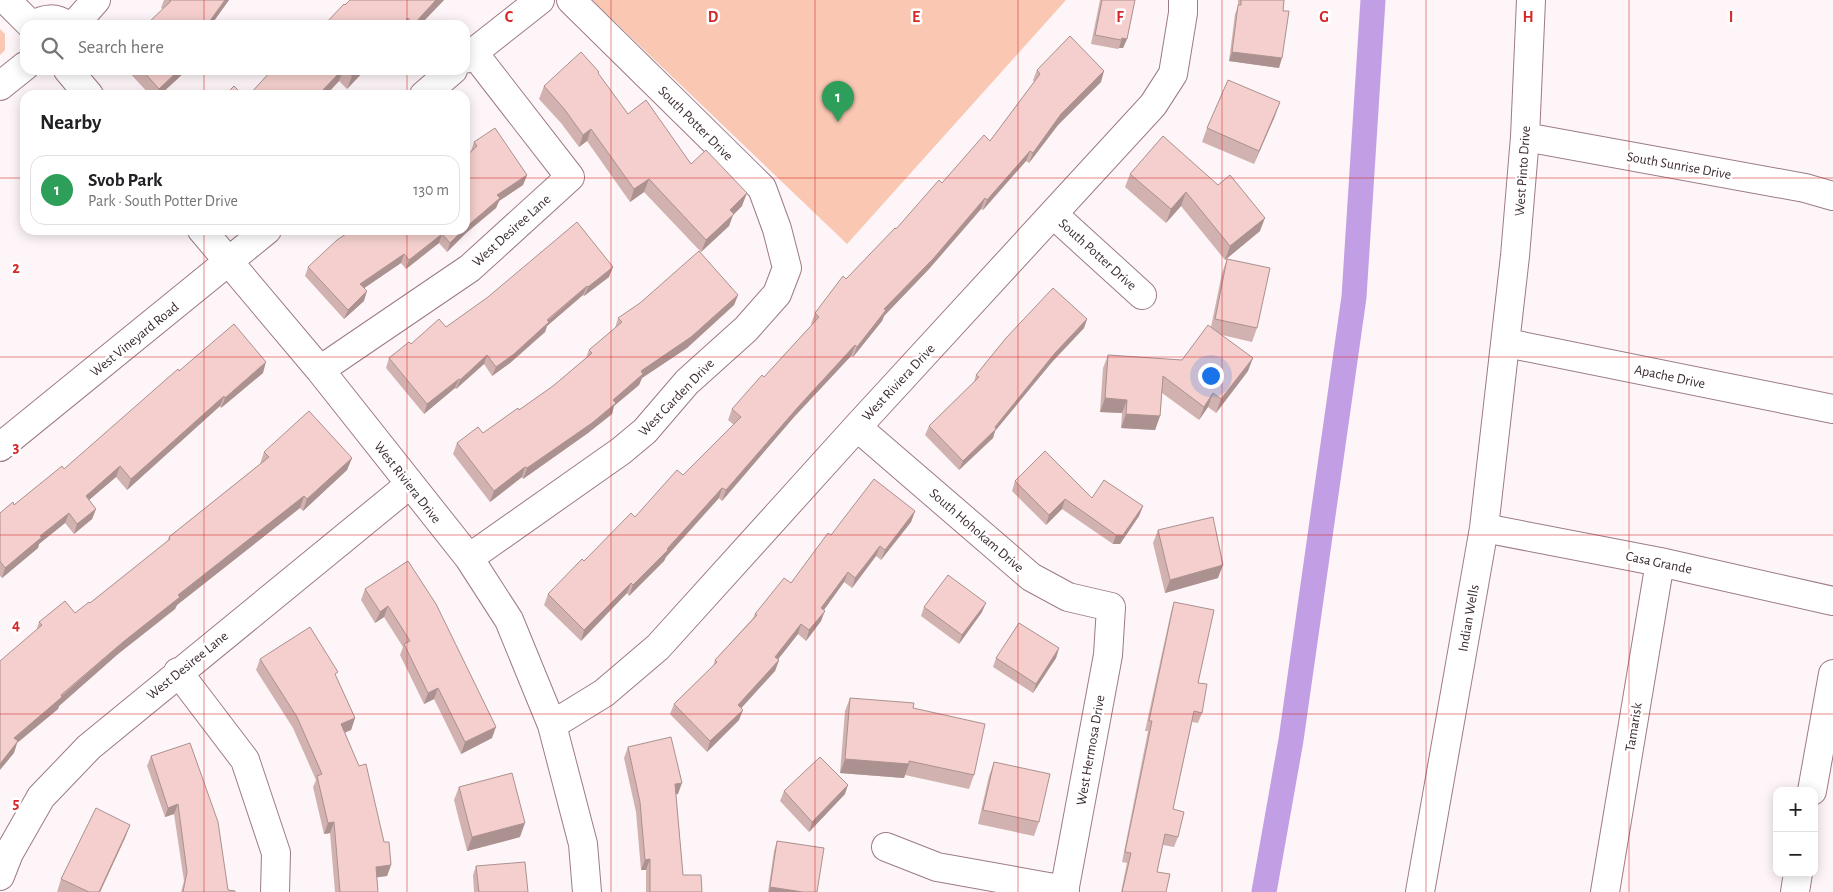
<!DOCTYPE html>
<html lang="en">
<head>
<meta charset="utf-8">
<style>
  body { margin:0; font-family:"Alegreya Sans",sans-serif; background:#f2f2f2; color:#202124 }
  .controls { position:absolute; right:15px; bottom:15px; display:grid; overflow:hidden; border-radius:10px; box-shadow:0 2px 12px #0003 }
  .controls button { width:45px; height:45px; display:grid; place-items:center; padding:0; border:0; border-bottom:1px solid #e0e0e0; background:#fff; color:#202124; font:25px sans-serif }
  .you { position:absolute; left:1210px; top:375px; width:18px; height:18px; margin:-12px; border:4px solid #fff; border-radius:50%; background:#1a73e8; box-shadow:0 0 0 8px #1a73e833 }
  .badge { display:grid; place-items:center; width:32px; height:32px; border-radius:50%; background:#0f766e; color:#fff; font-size:16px; font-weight:700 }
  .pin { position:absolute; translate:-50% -41px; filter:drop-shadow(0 1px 2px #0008) }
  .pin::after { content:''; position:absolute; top:26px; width:18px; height:15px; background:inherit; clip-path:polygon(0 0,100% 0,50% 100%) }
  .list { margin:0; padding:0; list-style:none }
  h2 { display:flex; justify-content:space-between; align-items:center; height:65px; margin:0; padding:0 20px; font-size:21px }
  h2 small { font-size:16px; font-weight:400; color:#757577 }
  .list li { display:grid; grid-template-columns:32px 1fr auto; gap:15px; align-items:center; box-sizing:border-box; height:70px; margin:0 10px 10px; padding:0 10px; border:1px solid #e0e0e0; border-radius:15px }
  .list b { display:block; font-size:19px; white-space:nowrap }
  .list p { margin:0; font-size:16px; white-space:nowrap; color:#757577 }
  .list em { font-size:16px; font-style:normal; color:#757577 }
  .icon { flex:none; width:28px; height:28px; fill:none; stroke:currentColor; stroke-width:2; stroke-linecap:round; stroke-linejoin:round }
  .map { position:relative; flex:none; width:1833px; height:892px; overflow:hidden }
  .search { position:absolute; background:#fff; box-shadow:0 2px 12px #0003; left:20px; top:20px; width:450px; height:55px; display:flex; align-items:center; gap:12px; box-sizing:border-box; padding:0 18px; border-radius:15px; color:#757577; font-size:19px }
  .panel { position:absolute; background:#fff; box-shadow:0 2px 12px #0003; left:20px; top:90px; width:450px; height:145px; border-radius:15px }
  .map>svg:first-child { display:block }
  .green { fill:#f9c7b2 }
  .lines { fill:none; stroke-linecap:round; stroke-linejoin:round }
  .canal { stroke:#c29ee4; stroke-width:25 }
  .minor-casing { stroke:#9d7b86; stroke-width:30 }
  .minor { stroke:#fff; stroke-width:28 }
  .wall { fill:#d2b2b0 }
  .shaded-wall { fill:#ab9190 }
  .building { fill:#f4cfcd; stroke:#ab9190 }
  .grid { fill:none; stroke:#d62828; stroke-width:1; stroke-opacity:0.55 }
  .labels { text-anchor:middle; stroke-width:5; stroke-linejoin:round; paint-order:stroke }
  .street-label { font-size:14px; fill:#3b2c31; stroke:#fff }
  .grid-label { font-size:16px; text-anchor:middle; font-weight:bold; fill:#d62828; stroke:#fff; stroke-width:5; stroke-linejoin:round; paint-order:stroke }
</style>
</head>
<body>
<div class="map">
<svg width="1833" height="892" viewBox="0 0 1833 892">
  <rect width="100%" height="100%" fill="#fdf5f7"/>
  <path class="green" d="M592,0H1066L847,244Z
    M0,29L5,34V50L0,55Z"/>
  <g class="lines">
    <path class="canal" d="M1264,892L1291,740L1354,297L1373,0"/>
    <defs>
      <path id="minor" d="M6,0L31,25
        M34,25C44,18 56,17 66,25
        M74,25L96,0
        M465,59L540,0
        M68,70L89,95
        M0,86L25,66
        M424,95L453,70
        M1525,137L1805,188L1833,196
        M1053,214L1142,295
        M202,230L320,370L469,558L509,620L552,725L583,844L587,892
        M1507,343L1833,409
        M320,370L470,268L570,177L473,52
        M857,427L1031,577L1068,597L1111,607L1108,655L1064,892
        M0,447L267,230
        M1484,528L1660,562L1833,601
        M469,558L621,451L645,431L687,382L746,329L777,294L787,268L777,229L762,188L571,0
        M178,672L245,760L276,853L275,892
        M552,725L604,693L658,647L857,427L1153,105L1173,74L1183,13V0
        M1812,791L1833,674
        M886,847L937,867L1065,890
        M0,876L9,853L41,797L89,747L409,485
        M1420,892L1484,528L1515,256L1525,137L1531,0
        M1605,892L1660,562
        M1795,892L1798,873"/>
    </defs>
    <use href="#minor" class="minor-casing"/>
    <use href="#minor" class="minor"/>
  </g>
  <path class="wall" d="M164,0H229L211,25H146L163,9L161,8Z
    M350,0H444L420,25H325L326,23Z
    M1100,0H1135L1127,39L1123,48H1119L1118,49L1091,44Z
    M1238,0H1284L1279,68L1229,61L1235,14L1238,7Z
    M127,70H187L160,95H150Z
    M272,70H365L347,89L339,81L326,95H249Z
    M1037,70L1101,82L1058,125L1029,163L1026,161L983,210L981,209L929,269L884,316L882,321L853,357L851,356L794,417L722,501L719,498L666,557L664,561L629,596L627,593L581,641L544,605L548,594L584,561L683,475L734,425L728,420L732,409L764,377L812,325L811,324L815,313L846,279L942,183L990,141L1034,82L1033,80Z
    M599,72L598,74L628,114L742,206L733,215L729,226L701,252L644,192L630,202L587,141L579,147L561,123L539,99L544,86Z
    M1275,116L1254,164L1202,142L1207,128Z
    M1163,136L1260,231L1225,260L1181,206L1166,223L1125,187L1130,174Z
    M474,142L527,175L523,185L499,201L496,208L466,233L447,252L439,243L406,269L401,263L364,288V301L344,319L305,276L308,267L352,230H465L471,151Z
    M1227,259L1257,328L1252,342L1222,335L1248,371L1216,413L1208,407L1199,420L1162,393L1160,416L1155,430L1121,428L1122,413L1100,412L1103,368L1108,355L1182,360L1211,327L1222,273Z
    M609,277L584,296L583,295L547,326L545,332L510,363L492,376L484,364L456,389L455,388L424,414L386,368L389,358L411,344L446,327Z
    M738,295L734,305L687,348L642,378L639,385L614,406L612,414L588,433L523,479L522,477L490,502L453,454L457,443L483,433L519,410L553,386L586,358L589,350L615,328L618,318Z
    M1087,319L1084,328L1052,362L995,431L993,438L959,470L925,435L929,426L974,382L976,375Z
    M179,371L263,373L221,408L220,406L127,490L116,477L89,500L96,509L92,519L74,534L65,523L39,544L38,548L2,578L0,576V513L14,505L64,469Z
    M264,452L352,458L347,470L303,511L300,508L177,605L175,609L118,654L59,706L58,709L17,743L14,753L36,631L39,622L75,613L90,603L167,542L169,537L260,464Z
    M1015,481L1092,498L1143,506L1139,516L1120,544H1113L1062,509L1046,525L1012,491Z
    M915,511L911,522L881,560L876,556L852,588L844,582L824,610L821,621L806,641L798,634L778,659L779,660L775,671L741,708L739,720L707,752L670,714L674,704L713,666L715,660L753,618L755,614L791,583L831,535Z
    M1158,530L1218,578L1165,593L1153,543Z
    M408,561L492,738L461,754L434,699L424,704L400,655L403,647L384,617L375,623L361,600L365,589Z
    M1174,602L1198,683L1202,713L1198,723L1192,722L1173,809L1178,837L1174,847L1163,845L1157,872L1166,892H1121L1127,863L1122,862L1148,731H1145L1171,612Z
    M924,607L982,612L959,644L921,616Z
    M1059,648L1056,658L1033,693L993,667L996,658Z
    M260,659L336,677L355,718L351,730L345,732L384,842L391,865L387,876L377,877L378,892H335L330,833L324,834L313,787L316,780L293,728L256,670Z
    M850,698L913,708L974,775L969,789L905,775L904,778L840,773L845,711Z
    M628,747L678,794H676L683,875L702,892H646V870H641L636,812L624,758Z
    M151,756L228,890L235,892H181L184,881L174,814L165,817L147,766Z
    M994,762L1039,822L1034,836L978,824L989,776Z
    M459,787L520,837L467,851L454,800Z
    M784,791L845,794L809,832L780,801Z
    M130,825L125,838L100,892H57L61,879Z
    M777,841L817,892H768L774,851Z
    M476,866L528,892H474L473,875Z"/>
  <path class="shaded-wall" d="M225,0H229L211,25H207Z
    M436,0H444L420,25H413Z
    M408,18L405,25H401Z
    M1122,38L1127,39L1123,48H1119Z
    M1232,52L1282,58L1279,68L1229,61Z
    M179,70H187L160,95H157L159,89Z
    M342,70H343L339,81L326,95H318Z
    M357,70H365L347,89L352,76Z
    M1104,71L1101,82L1058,125L1029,163L1033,153L1061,114Z
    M1280,102L1275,116L1254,164L1259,151Z
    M591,129L587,141L579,147L583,135Z
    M1030,151L1026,161L983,210L987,200Z
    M527,175L523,185L499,201L496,208L466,233L447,252L450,243L463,230H465V228L497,195Z
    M649,179L644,192L630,202L634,189Z
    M1186,192L1181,206L1166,223L1171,209Z
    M747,193L742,206L733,215L729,226L701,252L706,240L730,210Z
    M985,198L981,209L929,269L884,316L882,321L853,357L857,347L884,309Z
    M1265,218L1260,231L1225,260L1230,246Z
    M442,234L439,243L406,269L409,260Z
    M404,254L401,263L357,293L360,284Z
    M613,267L609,277L584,296L588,287Z
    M587,286L583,295L547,326L545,332L510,363L492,376L496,367Z
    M367,291L364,301L344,319L348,310Z
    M738,295L734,305L687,348L642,378L639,385L614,406L612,414L588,433L523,479L527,468L613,400L641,371Z
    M1087,319L1084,328L1052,362L995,431L993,438L959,470L963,461L995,427L1055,353Z
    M855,345L851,356L794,417L722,501L726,490L798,407Z
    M487,355L484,364L456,389L460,380Z
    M1253,358L1248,371L1216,413L1221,399Z
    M266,362L263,373L221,408L225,398Z
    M459,379L455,388L424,414L427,404Z
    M1213,393L1208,407L1199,420L1204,407Z
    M224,396L220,406L127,490L131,479Z
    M1105,398L1127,400L1122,413L1100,412Z
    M1126,414L1160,416L1155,430L1121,428Z
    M352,458L347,470L303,511L307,499Z
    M120,466L116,477L82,506L86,496Z
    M525,467L522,477L490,502L494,491Z
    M722,488L719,498L666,557L664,561L629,596L633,585L667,549Z
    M304,496L300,508L177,605L175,609L118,654L59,706L58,709L17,743L14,753L0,770V764L14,738L123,642L178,595Z
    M1065,499L1062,509L1046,525L1049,515Z
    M1143,506L1139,516L1120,544H1113L1116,535Z
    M96,509L92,519L74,534L77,524Z
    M915,511L911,522L881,560L885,550Z
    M69,513L65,523L39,544L38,548L2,578L5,568L40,536Z
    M880,546L876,556L852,588L855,578Z
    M1223,565L1218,578L1165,593L1170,580Z
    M848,572L844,582L818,618L821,608Z
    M631,583L627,593L581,641L584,630Z
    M986,603L982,612L959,644L962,635Z
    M388,606L384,617L375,623L380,612Z
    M825,611L821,621L806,641L809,630Z
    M801,624L798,634L772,667L775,657Z
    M1059,648L1056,658L1033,693L1036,684Z
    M779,660L775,671L735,715L738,705Z
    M438,688L434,699L424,704L428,693Z
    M743,710L739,720L707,752L710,741Z
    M355,718L351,730L337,736L341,724Z
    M496,727L492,738L461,754L465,742Z
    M845,759L909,764L904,778L840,773Z
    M682,783L678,794L671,795L675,784Z
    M848,785L845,794L809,832L812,822Z
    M178,804L174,814L165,817L168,808Z
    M334,822L330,833L324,834L328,823Z
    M525,823L520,837L467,851L472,837Z
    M130,825L125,838L100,892H99Z
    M650,859L646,870H641L645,860Z
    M391,865L387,876L372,878L376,867Z
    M770,887L803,892H769Z"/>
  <path class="building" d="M169,0H225L207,25H146L171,1Z
    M350,0H436L414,24L408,18L401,25H328L326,23L344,4L345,5Z
    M1102,0H1135L1127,39L1122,38L1121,40L1095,35Z
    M1241,0H1284L1283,11H1289L1282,58L1232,52L1238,5H1241Z
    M1070,36L1104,71L1061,114L1033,153L1030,151L987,200L985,198L933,259L884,309L886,310L857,347L855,345L798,407L726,490L722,488L667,549L668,550L633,585L631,583L584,630L548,594L582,559L584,561L631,513L635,517L677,470L683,475L741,417L732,409L762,375L764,377L819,317L815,313L843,276L846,279L895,228L896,229L939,180L942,183L984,135L990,141L1040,74L1037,70Z
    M581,52L599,72L598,73L628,114L646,100L691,164L706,150L747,193L730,210L734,214L706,240L649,179L634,189L591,129L583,135L565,110L544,86Z
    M142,70H179L159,89Z
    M272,70H342L318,95H249Z
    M346,70H357L352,76Z
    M1228,80L1280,102L1259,151L1207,128Z
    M234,86L243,95H225Z
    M495,128L527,175L497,195L500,198L465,228V157L477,146L474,142Z
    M1163,136L1218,185L1230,175L1265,218L1230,246L1186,192L1171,209L1130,174Z
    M577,222L613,267L588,287L587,286L547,320L549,322L514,354L496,367L487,355L460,380L459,379L427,404L389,358L409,342L411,344L439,319L446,327L488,297Z
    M352,230H463L450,243L442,234L409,260L404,254L360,284L367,291L348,310L308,267L337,240Z
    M699,251L738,295L691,337L641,371L643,374L613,400L616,403L592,423L527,468L525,467L494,491L457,443L478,427L483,433L518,408L519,410L553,386L592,353L589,350L622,322L618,318L640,303Z
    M1227,259L1270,268L1257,328L1215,319Z
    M1053,288L1087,319L1055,353L995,427L996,429L963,461L929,426L979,377L976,375L1006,338Z
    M234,324L266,362L225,398L224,396L131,479L120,466L86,496L96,509L77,524L69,513L40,536L42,537L5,568L0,561V513L13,502L14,505L62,466L64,469L178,369L179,371Z
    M1208,325L1253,358L1221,399L1213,393L1204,407L1163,376L1160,416L1126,414L1127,400L1105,398L1108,355L1182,360Z
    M309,411L352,458L307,499L304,496L178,595L180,597L123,642L61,695L62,697L14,738L18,741L0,764V661L42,625L39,622L65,601L75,613L89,602L90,603L170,539L169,537L269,457L264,452Z
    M1045,451L1092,498L1104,480L1143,506L1123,535H1116L1065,499L1049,515L1015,481Z
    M874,479L915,511L885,550L880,546L855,578L848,572L821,608L825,611L809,630L801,624L775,657L779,660L738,705L743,710L710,741L674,704L717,662L715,660L757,615L755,614L784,578L791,583L828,533L831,535Z
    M1213,517L1223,565L1170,580L1158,530Z
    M408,561L436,604L496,727L465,742L438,688L428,693L404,644L410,641L388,606L380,612L365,589Z
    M948,575L986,603L962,635L924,607Z
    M1174,602L1214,610L1198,683L1207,684L1202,713L1194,711L1173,809L1184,812L1178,837L1165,834L1157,872L1170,874L1166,892H1122L1131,853L1125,852L1152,721H1149Z
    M1019,623L1059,648L1036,684L996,658Z
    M310,627L338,672L335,674L355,718L341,724L359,766L366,764L384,842H389L391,865L376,867L378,892H340L334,822L328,823L317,776L322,774L297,717L260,659Z
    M850,698L914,703L913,708L985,724L974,775L909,761V764L845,759Z
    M671,737L682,783L675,784L683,875H701L702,892H650V859L645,860L640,802L628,747Z
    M190,743L218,822L228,890L235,891V892H183L187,872L178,804L168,808L151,756Z
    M820,757L848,785L812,822L784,791Z
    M994,762L1050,774L1039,822L983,810Z
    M512,773L525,823L472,837L459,787Z
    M96,808L130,825L99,892H89L61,879Z
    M777,841L824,848L817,892H803L770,887Z
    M525,862L528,892H479L476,866Z"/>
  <path class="grid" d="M204,0V25M407,0V25M611,0V892M815,0V892M1018,0V892M1222,0V892M1426,0V892M1629,0V892M204,70V95M407,70V95M0,178H25M465,178H1833M204,230V892M407,230V892M0,357H1833M0,535H1833M0,714H1833"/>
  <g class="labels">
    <g class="street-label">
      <text transform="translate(696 123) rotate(45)" y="5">South Potter Drive</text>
      <text transform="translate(1679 165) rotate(10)" y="5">South Sunrise Drive</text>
      <text transform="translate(1522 171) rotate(-86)" y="5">West Pinto Drive</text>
      <text transform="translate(511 230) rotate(-42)" y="5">West Desiree Lane</text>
      <text transform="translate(1098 254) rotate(42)" y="5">South Potter Drive</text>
      <text transform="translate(134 339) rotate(-39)" y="5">West Vineyard Road</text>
      <text transform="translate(1670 376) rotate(12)" y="5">Apache Drive</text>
      <text transform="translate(898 382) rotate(-47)" y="5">West Riviera Drive</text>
      <text transform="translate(676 397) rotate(-46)" y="5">West Garden Drive</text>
      <text transform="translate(408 482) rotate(52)" y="5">West Riviera Drive</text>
      <text transform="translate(977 530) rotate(41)" y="5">South Hohokam Drive</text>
      <text transform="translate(1659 562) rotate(12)" y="5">Casa Grande</text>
      <text transform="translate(1468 618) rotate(-80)" y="5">Indian Wells</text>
      <text transform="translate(187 665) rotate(-39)" y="5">West Desiree Lane</text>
      <text transform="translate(1633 727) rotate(-81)" y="5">Tamarisk</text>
      <text transform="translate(1090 750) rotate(-80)" y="5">West Hermosa Drive</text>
    </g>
  </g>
  <g class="grid-label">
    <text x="509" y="22">C</text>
    <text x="713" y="22">D</text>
    <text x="916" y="22">E</text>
    <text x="1120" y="22">F</text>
    <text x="1324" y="22">G</text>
    <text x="1528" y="22">H</text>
    <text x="1731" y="22">I</text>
    <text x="16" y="273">2</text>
    <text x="16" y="452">3</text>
    <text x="16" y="630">4</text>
    <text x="16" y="808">5</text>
  </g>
</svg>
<div class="controls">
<button>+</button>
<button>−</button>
</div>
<div class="you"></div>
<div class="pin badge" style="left:838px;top:122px;background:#2e9e5b">1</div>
<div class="search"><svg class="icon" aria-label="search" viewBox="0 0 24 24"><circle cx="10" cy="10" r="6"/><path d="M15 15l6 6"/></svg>Search here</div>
<section class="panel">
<h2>Nearby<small></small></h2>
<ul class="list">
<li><span class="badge" style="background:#2e9e5b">1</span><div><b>Svob Park</b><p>Park · South Potter Drive</p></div><em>130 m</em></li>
</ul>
</section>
</div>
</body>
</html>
